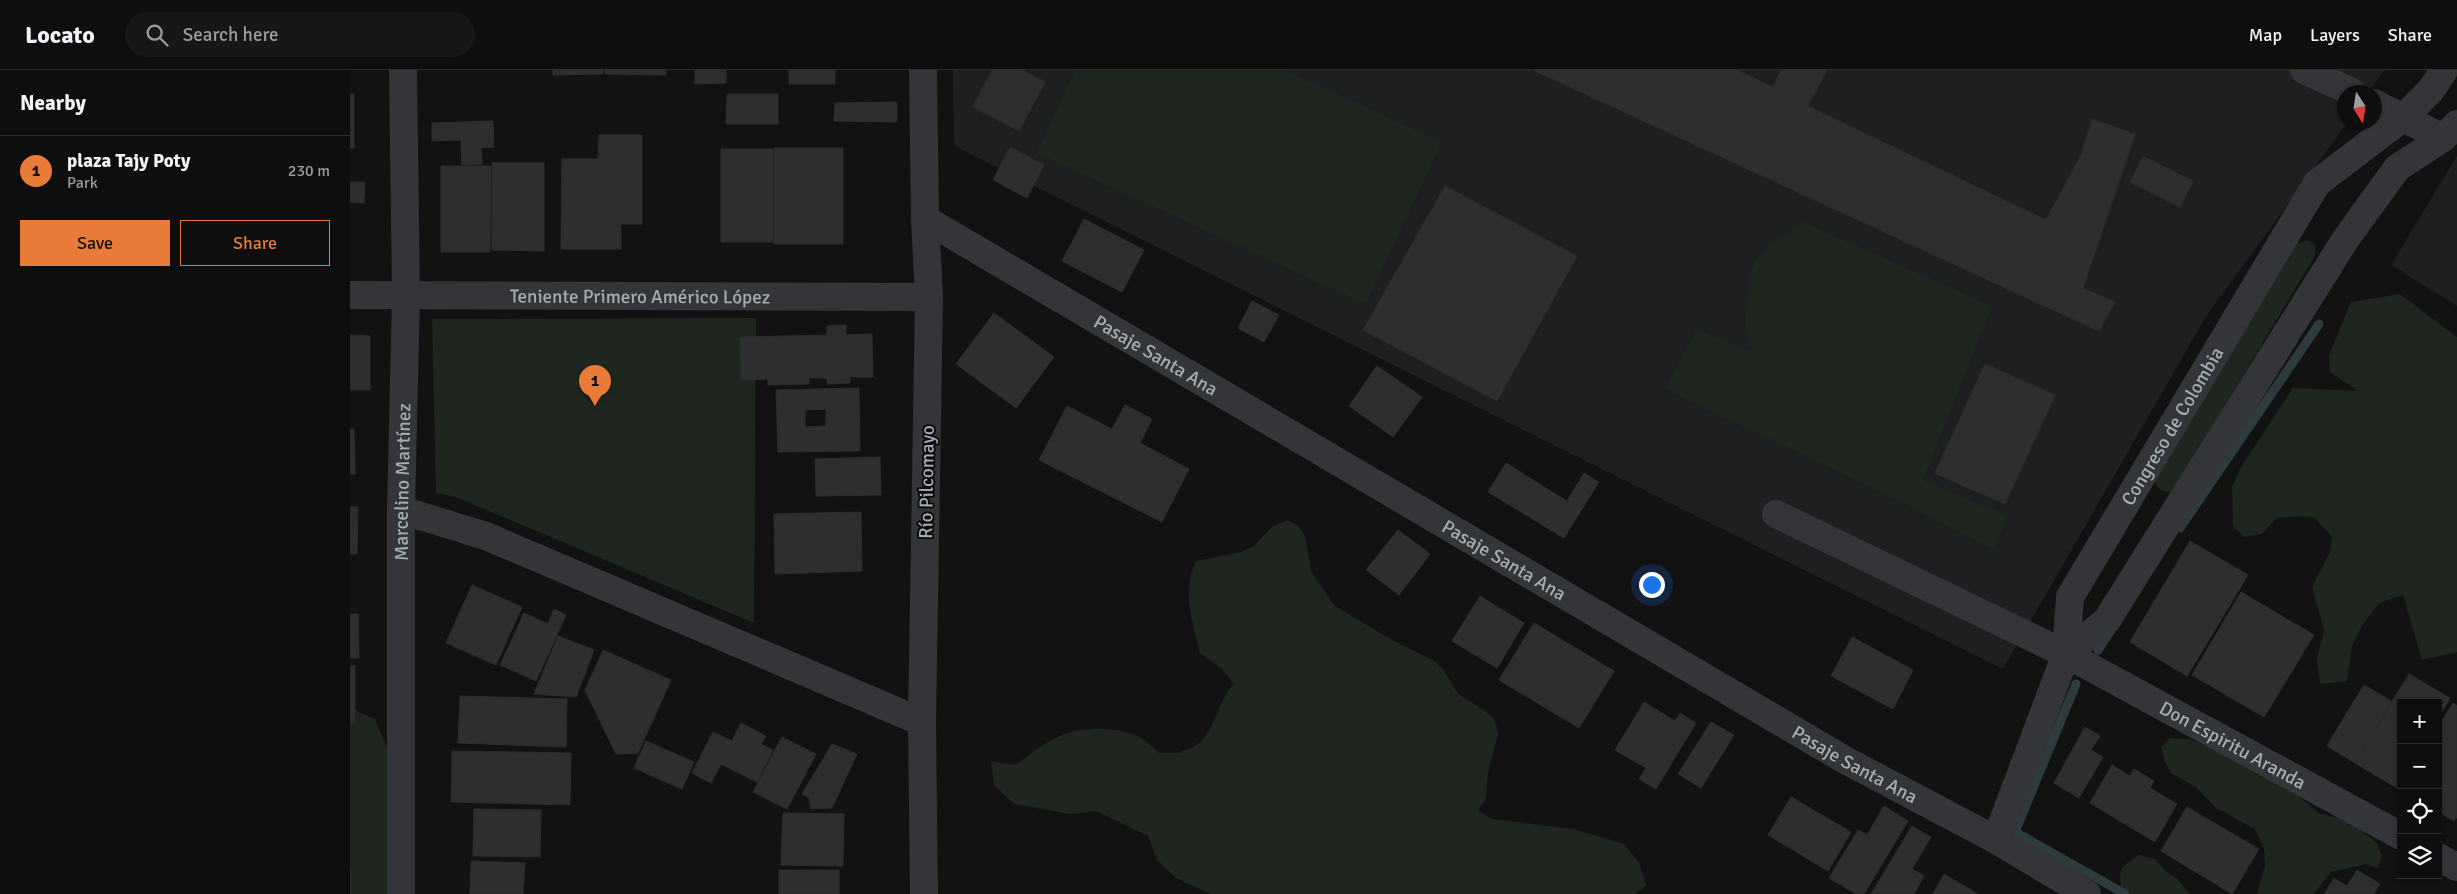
<!DOCTYPE html>
<html lang="en">
<head>
<meta charset="utf-8">
<style>
  body { margin:0; font-family:Signika,sans-serif; background:#171717; color:#f1f3f6 }
  .controls { position:absolute; right:15px; bottom:15px; display:grid; overflow:hidden; border-radius:0px; box-shadow:0 1px 4px #0004 }
  .controls button { width:45px; height:45px; display:grid; place-items:center; padding:0; border:0; border-bottom:1px solid #2e2e2e; background:#0e0e0e; color:#f1f3f6; font:25px sans-serif }
  .compass { position:absolute; left:1987px; top:15px; width:45px; height:45px; border-radius:50%; background:#0e0e0e; box-shadow:0 1px 4px #0004; rotate:168deg }
  .you { position:absolute; left:1301px; top:514px; width:18px; height:18px; margin:-12px; border:4px solid #fff; border-radius:50%; background:#1a73e8; box-shadow:0 0 0 8px #1a73e833 }
  .badge { display:grid; place-items:center; width:32px; height:32px; border-radius:50%; background:#e77b37; color:#111; font-size:16px; font-weight:700 }
  .pin { position:absolute; translate:-50% -41px; filter:drop-shadow(0 1px 2px #0008) }
  .pin::after { content:''; position:absolute; top:26px; width:18px; height:15px; background:inherit; clip-path:polygon(0 0,100% 0,50% 100%) }
  .list { margin:0; padding:0; list-style:none }
  h2 { display:flex; justify-content:space-between; align-items:center; height:65px; margin:0; padding:0 20px; font-size:21px }
  h2 small { font-size:16px; font-weight:400; color:#9b9c9e }
  .list li { display:grid; grid-template-columns:32px 1fr auto; gap:15px; align-items:center; box-sizing:border-box; height:70px; padding:0 20px; border-top:1px solid #2e2e2e }
  .list b { display:block; font-size:19px; white-space:nowrap }
  .list p { margin:0; font-size:16px; white-space:nowrap; color:#9b9c9e }
  .list em { font-size:16px; font-style:normal; color:#9b9c9e }
  .actions { display:flex; gap:10px; padding:15px 20px }
  .actions a { flex:1; padding:11px 0; border:1px solid #e77b37; border-radius:0px; text-align:center; font-size:18px; color:#e77b37 }
  .actions .main { background:#e77b37; color:#111 }
  .icon { flex:none; width:28px; height:28px; fill:none; stroke:currentColor; stroke-width:2; stroke-linecap:round; stroke-linejoin:round }
  .map { position:relative; flex:none; width:2107px; height:824px; overflow:hidden }
  header { display:flex; align-items:center; gap:30px; box-sizing:border-box; height:70px; padding:0 25px; background:#0e0e0e; border-bottom:1px solid #2e2e2e }
  header strong { font-size:24px }
  nav { display:flex; gap:28px; margin-inline-start:auto; font-size:18px }
  .search { width:350px; height:45px; background:#171717; display:flex; align-items:center; gap:12px; box-sizing:border-box; padding:0 18px; border-radius:28px; color:#9b9c9e; font-size:19px }
  main { display:flex }
  aside { flex:1; background:#0e0e0e }
  .map>svg:first-child { display:block }
  .built { fill:#1e1f20 }
  .green { fill:#1f261f }
  .lines { fill:none; stroke-linecap:round; stroke-linejoin:round }
  .stream { stroke:#2e3b3d; stroke-width:9 }
  .building { fill:#2d2e2f; stroke:#2c2d2f; fill-rule:evenodd }
  .minor { stroke:#333538; stroke-width:28 }
  .labels { text-anchor:middle; stroke-width:4; stroke-linejoin:round; paint-order:stroke }
  .street-label { font-size:19px; fill:#a4adb3; stroke:#0d0d0e }
</style>
</head>
<body>
<header>
<strong>Locato</strong>
<div class="search"><svg class="icon" aria-label="search" viewBox="0 0 24 24"><circle cx="10" cy="10" r="6"/><path d="M15 15l6 6"/></svg>Search here</div>
<nav><a>Map</a><a>Layers</a><a>Share</a></nav>
</header>
<main>
<aside>
<h2>Nearby<small></small></h2>
<ul class="list">
<li><span class="badge">1</span><div><b>plaza Tajy Poty</b><p>Park</p></div><em>230 m</em></li>
</ul>
<div class="actions"><a class="main">Save</a><a>Share</a></div>
</aside>
<div class="map">
<svg width="2107" height="824" viewBox="0 0 2107 824">
  <rect width="100%" height="100%" fill="#121213"/>
  <path class="built" d="M603,0H2035L2018,22H1994V52L1997,53L1855,248L1653,599L604,76Z
    M2107,86V236L2041,195Z"/>
  <path class="green" d="M725,0H935L1092,72L1016,234L687,83Z
    M1453,152L1642,236L1573,410L1656,445L1645,481L1561,436L1315,319L1347,259L1401,282C1399,276 1396,270 1396,264C1394,246 1397,207 1405,191C1411,180 1442,160 1453,152Z
    M1957,170L1965,175V186L1823,422C1814,423 1808,420 1805,411L1947,174Z
    M2050,224L2107,267V582L2072,590L2053,525L2029,533L2013,554L2002,576L1997,611L1970,614L1967,589L1974,560L1962,517L1980,482L1982,467L1965,448L1949,446L1927,448L1912,464L1895,467L1883,457L1882,417L1891,397L1943,318L2008,321L1980,302L1979,285L2001,232Z
    M406,248L404,553L106,427L86,423L82,249Z
    M937,450L949,456L955,466L962,503L985,536L1042,570L1083,590L1093,599L1108,624L1135,641L1145,650L1148,664L1138,702L1136,729L1128,740L1142,749L1224,759L1274,774L1289,793L1296,815L1285,824H861L826,808L807,790L798,766L746,741L719,744L664,734L644,715L641,691L666,695C680,684 695,672 712,665C734,656 766,657 788,666C796,670 803,678 810,683C817,682 827,684 834,681C867,671 863,635 884,614L872,599L850,583C842,551 832,523 846,491L891,482L904,476L923,456Z
    M4,640L25,649L40,686L41,727L37,740L38,753L57,824H0V642Z
    M1820,668L1839,669L1871,681L1905,703L1943,722L1969,743L1999,751L2027,773L2032,786L2028,798L2016,794L1981,802L1964,824H1907L1915,795L1914,778L1905,759L1866,738L1847,718L1821,703L1815,692L1811,677Z
    M1789,785L1805,789L1815,801L1828,809L1839,824H1773C1767,800 1769,798 1789,785Z"/>
  <g class="lines">
    <path class="stream" d="M1830,458L1969,254
      M1748,580L1761,560
      M1726,614L1665,762L1775,824"/>
  </g>
  <path class="building" d="M203,0H253V4L203,5Z
    M255,0H316V5L255,4Z
    M345,0H376V13L345,14Z
    M439,0H485V14H439Z
    M642,0H672L695,12L669,61L623,37Z
    M1183,0H1387L1423,17L1431,0H1477L1458,36L1696,150L1732,83L1742,49L1785,64L1733,218L1765,232L1749,261Z
    M0,24H4V78H0Z
    M377,24H428V54H376Z
    M547,32V52L484,51L485,33Z
    M143,51L144,77L131,78L132,94L112,95L111,70L82,71V53Z
    M249,65H292V154H271V179H211L212,89H248Z
    M660,77L694,95L677,128L643,110Z
    M424,78H493V174H424Z
    M371,79H423V172H371Z
    M1793,86L1843,111L1830,137L1780,112Z
    M142,93H194V181L142,180Z
    M91,96H141L140,182H91Z
    M0,112H15L14,133L0,132Z
    M1095,116L1227,186L1147,331L1013,260Z
    M734,149L794,180L772,222L712,191Z
    M902,231L929,245L914,272L888,258Z
    M644,243L704,287L666,338L606,294Z
    M496,255V265L522,264L523,307H500V313L477,314V308H459V314L418,315V309L391,310L390,267L477,265V256Z
    M0,265L20,266V320H0Z
    M1635,294L1705,325L1655,434L1585,403Z
    M1027,296L1072,327L1043,367L999,336Z
    M509,318L510,381L428,382L426,320ZM476,339V356L455,357V340Z
    M775,335L802,349L790,373L839,399L812,452L689,390L717,336L762,359Z
    M0,359H4L5,404H0Z
    M530,387L531,425L466,426L465,389Z
    M1156,393L1217,431L1234,403L1249,412L1214,468L1138,422Z
    M0,437H8L7,484H0Z
    M511,442L512,501L425,504L424,444Z
    M1048,460L1080,484L1049,525L1016,500Z
    M1840,471L1898,505L1837,606L1780,572Z
    M122,515L172,537L146,595L96,573Z
    M1891,522L1964,565L1914,647L1842,605Z
    M1130,526L1174,553L1147,598L1102,571Z
    M204,539L216,545L186,611L150,595L174,543L198,554Z
    M0,544H8L9,588H0Z
    M1184,553L1264,601L1229,658L1149,610Z
    M208,566L244,580L226,627L184,624Z
    M1502,567L1563,600L1543,639L1481,606Z
    M253,580L321,610L288,683L266,684L235,620Z
    M0,596H5V653H0Z
    M2059,604L2100,628L2088,649V633H2051V711L2047,718L2005,693Z
    M2014,615L2043,632L2013,681L1984,664Z
    M110,626L217,629L216,677L108,673Z
    M1294,632L1325,651L1330,643L1346,653L1306,719L1289,709L1296,698L1265,680Z
    M2103,633L2107,636V747L2104,751L2088,742V657Z
    M1361,652L1384,665L1351,718L1328,704Z
    M391,653L416,666L411,674L423,680L407,712L371,694L361,713L342,703L363,662L382,671Z
    M1735,657L1750,666L1741,680L1753,687L1729,728L1704,713Z
    M1984,664L2013,681L2005,693L1977,676Z
    M432,667L466,684L437,739L403,722Z
    M296,671L344,692L332,719L284,698Z
    M482,674L507,684L482,738L461,739L459,728L452,724Z
    M102,681L221,683L220,735L101,732Z
    M1762,695L1780,706L1784,699L1804,711L1800,718L1827,734L1805,772L1740,733Z
    M1441,727L1501,762L1478,801L1418,765Z
    M1534,736L1558,751L1514,824H1506L1479,808L1508,760L1517,765Z
    M1837,737L1909,779L1882,824L1811,781Z
    M124,739L191,740L190,787L123,786Z
    M433,743L494,744L493,796L431,795Z
    M1562,756L1581,767L1562,799L1574,806L1564,824H1521Z
    M121,791L175,793L173,824H120Z
    M429,800H489V824H429Z
    M2007,800L2030,814L2024,824H1974L1984,808L1997,816Z
    M0,801H1V824H0Z
    M1594,804L1628,824H1583Z"/>
  <g class="lines">
    <g class="minor">
      <path d="M573,0L575,149L579,227L572,652L574,824"/>
      <path d="M1954,0L2002,22"/>
      <path d="M2024,33L2093,68"/>
      <path id="s1" d="M575,149L1495,690L1646,770L1737,824"/>
      <path id="s2" d="M0,225L579,227"/>
      <path d="M51,440L136,466L572,652"/>
      <path id="s3" d="M1426,444L1716,584L2051,766"/>
      <path d="M1716,584L1757,550L1995,170L2047,98L2093,68L2107,54"/>
      <path id="s4" d="M1646,770L1716,584L1720,527L1967,113L2054,47L2081,20L2094,0"/>
      <path d="M2088,787L2107,797"/>
      <path id="s5" d="M51,824V440L56,225L53,0"/>
    </g>
  </g>
  <g class="labels">
    <g class="street-label">
      <text dy="7" stroke="none"><textPath href="#s2" startOffset="290">Teniente Primero Américo López</textPath></text>
      <text dy="7" stroke="none"><textPath href="#s1" startOffset="268">Pasaje Santa Ana</textPath></text>
      <text dy="7" stroke="none"><textPath href="#s4" startOffset="455">Congreso de Colombia</textPath></text>
      <text dy="7" stroke="none"><textPath href="#s5" startOffset="412">Marcelino Martínez</textPath></text>
      <text transform="translate(576 412) rotate(-89)" y="7">Río Pilcomayo</text>
      <text dy="7" stroke="none"><textPath href="#s1" startOffset="672">Pasaje Santa Ana</textPath></text>
      <text dy="7" stroke="none"><textPath href="#s3" startOffset="512">Don Espiritu Aranda</textPath></text>
      <text dy="7" stroke="none"><textPath href="#s1" startOffset="1078">Pasaje Santa Ana</textPath></text>
    </g>
  </g>
</svg>
<div class="controls">
<button>+</button>
<button>−</button>
<button><svg class="icon" aria-label="locate" viewBox="0 0 24 24"><circle cx="12" cy="12" r="6"/><path d="M12 2v4M12 18v4M2 12h4M18 12h4"/></svg></button>
<button><svg class="icon" aria-label="layers" viewBox="0 0 24 24"><path d="M12 4l9 5-9 5-9-5zM3 14l9 5 9-5"/></svg></button>
</div>
<svg class="compass" viewBox="-18 -18 36 36"><path d="M0-13l5 13h-10z" fill="#e53935"/><path d="M0 13l5-13h-10z" fill="#9b9c9e"/></svg>
<div class="you"></div>
<div class="pin badge" style="left:245px;top:336px">1</div>
</div>
</main>
</body>
</html>
